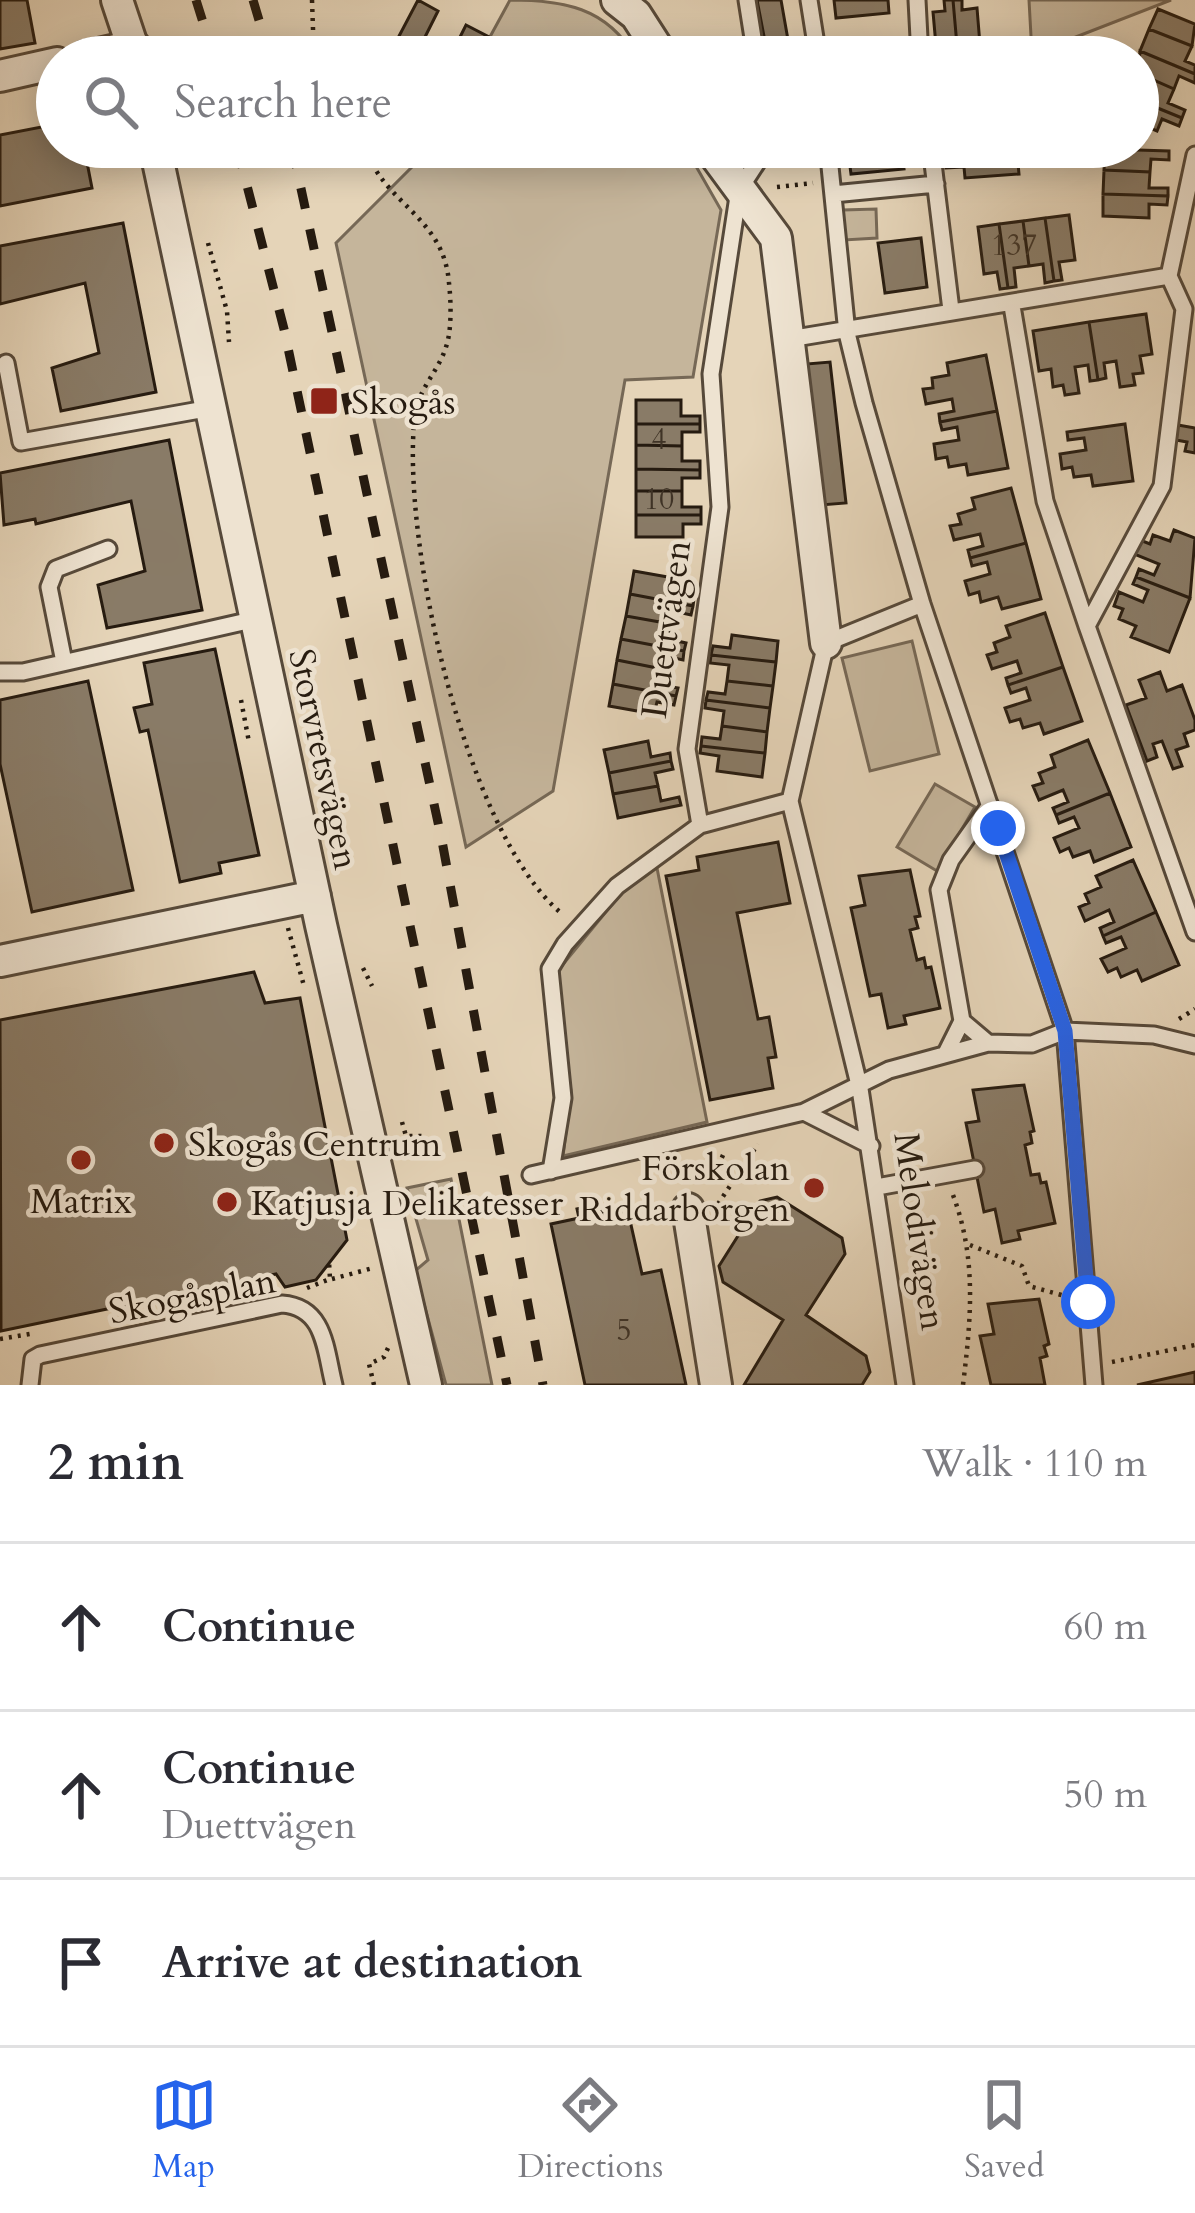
<!DOCTYPE html>
<html lang="en">
<head>
<meta charset="utf-8">
<style>
  body { margin:0; font-family:Cardo,serif; background:#f7f7f7; color:#2b2b33 }
  .stop { position:absolute; width:36px; height:36px; margin:-27px; border:9px solid #2563eb; border-radius:50%; background:#fff }
  .stop.end { background:#2563eb; border-color:#fff; box-shadow:0 3px 12px #0008 }
  .list { margin:0; padding:0; list-style:none }
  h2 { display:flex; justify-content:space-between; align-items:center; height:156px; margin:0; padding:0 48px; font-size:51px }
  h2 small { font-size:39px; font-weight:400; color:#7c7c81 }
  .list li { display:grid; grid-template-columns:78px 1fr auto; gap:36px; align-items:center; box-sizing:border-box; height:168px; padding:0 48px; border-top:3px solid #e1e1e2 }
  .list b { display:block; font-size:45px; white-space:nowrap }
  .list p { margin:0; font-size:39px; white-space:nowrap; color:#7c7c81 }
  .list em { font-size:39px; font-style:normal; color:#7c7c81 }
  .icon { flex:none; width:66px; height:66px; fill:none; stroke:currentColor; stroke-width:2; stroke-linecap:round; stroke-linejoin:round }
  .map { position:relative; flex:none; width:1195px; height:1385px; overflow:hidden }
  .search { position:absolute; background:#fff; box-shadow:0 6px 30px #0003; left:36px; right:36px; top:36px; height:132px; display:flex; align-items:center; gap:30px; box-sizing:border-box; padding:0 42px; border-radius:66px; color:#7c7c81; font-size:45px }
  .sheet { height:660px; background:#fff }
  nav { display:flex; justify-content:space-around; align-items:center; box-sizing:border-box; height:168px; border-top:3px solid #e1e1e2; background:#fff; font-size:33px; color:#7c7c81 }
  nav a { display:grid; justify-items:center; gap:6px }
  nav .on { color:#2563eb }
  .map>svg:first-child { display:block }
  .green { fill:#c5b59b; stroke:#766856; stroke-width:3 }
  .building { fill:#897b67; stroke:#261b10; stroke-width:3 }
  .lines { fill:none; stroke-linecap:round; stroke-linejoin:round }
  .lane-casing { stroke:#56493a; stroke-width:21 }
  .street-casing { stroke:#56493a; stroke-width:36 }
  .path { stroke:#261b10; stroke-width:4.5; stroke-dasharray:3 6; stroke-linecap:butt }
  .lane { stroke:#eee3d1; stroke-width:15 }
  .street { stroke:#eee3d1; stroke-width:30 }
  .rail { stroke:#261b10; stroke-width:9; stroke-dasharray:21 21; stroke-linecap:butt }
  .route { stroke:#2563eb; stroke-width:15 }
  .poi-dot { fill:#8f2418; stroke:#eee3d1; stroke-width:4.5 }
  .labels { text-anchor:middle; stroke-width:9; stroke-linejoin:round; paint-order:stroke }
  .number-label { font-size:30px; fill:#3f3326 }
  .poi-label { font-size:36px; fill:#261b10; stroke:#eee3d1; text-anchor:start }
  .street-label { font-size:36px; fill:#261b10; stroke:#eee3d1 }
</style>
</head>
<body>
<div class="map">
<svg width="1195" height="1385" viewBox="0 0 1195 1385">
  <rect width="100%" height="100%" fill="#e5d4b8"/>
  <filter id="stains"><feTurbulence type="fractalNoise" baseFrequency=".00167" numOctaves="4"/><feColorMatrix values="0 0 0 0 .2 0 0 0 0 .09 0 0 0 0 .02 0 0 0 .5 -.17"/></filter>
  <radialGradient id="worn" r=".72"><stop offset=".6" stop-color="#630" stop-opacity="0"/><stop offset="1" stop-color="#630" stop-opacity=".3"/></radialGradient>
  <path class="green" d="M510,0C562,0 607,7 635,57H479Z
    M1029,0H1171L1032,54Z
    M432,147H685L721,210L693,377L625,380L553,791L466,847L336,243Z
    M876,209L877,238L844,240L843,210Z
    M912,641L939,754L870,771L842,658Z
    M935,784L975,807L937,871L897,847Z
    M656,863L707,1122L563,1156L571,1091L556,989L560,968L623,891Z
    M451,1179L492,1385H446L415,1271L428,1260L407,1188Z"/>
  <path class="building" d="M0,0H27L35,43L0,49Z
    M418,0L438,11L415,57H388Z
    M757,0H781L791,57H768Z
    M834,0H888L889,13L836,18Z
    M944,0H953L958,57H937L933,12L945,11Z
    M953,0H962V10L977,8L981,57H958Z
    M1158,9L1195,24L1192,46L1149,29Z
    M466,25L489,37L479,57H450Z
    M1149,29L1192,46L1185,61L1195,65V74L1140,51Z
    M891,38L892,51L910,49V57H838L837,43Z
    M1140,51L1195,74V83L1179,76L1174,89L1138,73Z
    M1138,73L1174,89L1168,103L1185,110L1182,118L1138,100Z
    M1138,100L1182,118L1179,126L1162,119L1157,131L1138,123Z
    M57,124V147H84L92,188L0,206V135Z
    M919,147L920,152L902,154L904,169L851,174L848,151Z
    M962,147H1016L1017,153L946,159L945,151Z
    M1105,149L1169,151V160L1151,159L1150,172L1104,170Z
    M1017,153L1019,174L965,178L964,167L946,168V159Z
    M1104,170L1150,172L1149,188H1168V196L1103,194Z
    M1103,194L1168,196L1167,205L1149,204V218L1103,216Z
    M1069,215L1075,260L1059,262L1062,280L1054,281L1045,218Z
    M1045,218L1054,281L1045,283L1043,264L1029,266L1023,221Z
    M1023,221L1029,266L1014,268L1016,287L1008,288L999,224Z
    M123,223L156,392L61,411L52,368L99,353L85,283L0,304V246Z
    M999,224L1008,288L1000,289L997,272L984,274L978,227Z
    M921,238L927,287L885,293L878,243Z
    M1146,314L1152,354L1140,356L1143,373L1133,374L1135,385L1120,387L1116,361L1104,363L1106,378L1098,380L1089,322Z
    M1089,322L1098,380L1090,381L1088,365L1075,367L1079,393L1065,395L1063,385L1053,387L1051,369L1039,371L1033,331Z
    M986,355L997,411L940,422L939,414L954,411L952,399L926,404L923,389L933,388L932,378L949,375L947,363Z
    M830,362L846,503L821,505L806,364Z
    M636,400H681V416H700V424H636Z
    M997,411L1008,468L968,475L966,464L949,467L947,457L936,459L934,444L959,440L957,427L942,430L940,422Z
    M636,424H700V432H682V446L636,445Z
    M1125,424L1133,481L1093,486L1091,475L1074,477L1072,467L1062,469L1060,454L1086,450L1084,438L1068,440L1067,432Z
    M1178,425L1195,428V453L1185,451L1187,442L1176,440Z
    M169,440L202,610L107,628L98,585L145,571L131,501L36,524L35,519L4,525L0,473Z
    M636,445L682,446V461H700V470L636,469Z
    M636,469L700,470V478H682V491H636Z
    M1011,488L1026,543L970,558L968,550L983,546L980,534L954,540L950,526L961,524L958,514L975,509L972,498Z
    M636,491H682V507H701V515H636Z
    M636,515H701V524H683V537H636Z
    M1174,530L1195,538L1190,598L1136,577L1139,569L1154,575L1159,564L1134,554L1140,540L1150,544L1153,535L1170,541Z
    M1026,543L1041,599L1002,609L998,597L981,602L979,592L969,595L965,581L990,574L987,562L972,566L970,558Z
    M634,571L679,579L676,595L694,599L693,606L630,594Z
    M1136,577L1190,598L1169,652L1131,637L1136,626L1119,619L1123,609L1114,606L1119,592L1143,602L1148,590L1133,584Z
    M630,594L693,606L691,615L673,611L671,624L626,616Z
    M1045,613L1063,667L1008,685L1006,678L1021,673L1017,661L992,669L987,655L997,652L994,643L1010,637L1006,626Z
    M626,616L671,624L668,639L686,643L684,651L621,639Z
    M732,635L778,641L776,662L711,655L713,646L730,648Z
    M621,639L684,651L683,660L665,656L662,669L617,660Z
    M215,649L259,855L219,863L221,873L180,882L148,730L140,732L134,708L152,704L144,663Z
    M711,655L776,662L773,686L727,681L729,665L710,663Z
    M617,660L662,669L659,685L678,688L676,696L613,684Z
    M1063,667L1082,721L1044,734L1040,723L1023,728L1020,719L1010,722L1005,708L1030,700L1026,688L1011,693L1008,685Z
    M1160,672L1167,691L1182,685L1195,720V730L1184,734L1188,746L1176,750L1182,766L1173,769L1162,741L1153,744L1157,757L1147,761L1126,705L1146,698L1139,680Z
    M88,681L133,890L32,912L0,764V700Z
    M727,681L773,686L770,708L706,700L708,692L725,694Z
    M613,684L676,696L674,705L657,702L654,714L609,706Z
    M706,700L770,708L767,732L722,726L724,711L705,708Z
    M722,726L767,732L765,753L701,746L702,737L720,739Z
    M1088,740L1110,793L1056,815L1053,808L1068,802L1063,790L1039,800L1033,786L1043,783L1039,773L1055,767L1051,755Z
    M648,741L651,757L670,753L671,761L609,773L604,750Z
    M701,746L765,753L762,777L717,771L719,756L700,753Z
    M671,761L673,769L655,773L658,786L613,794L609,773Z
    M658,786L661,801L679,797L681,805L618,818L613,794Z
    M1110,793L1131,847L1094,862L1090,851L1073,857L1069,848L1060,852L1054,838L1079,828L1074,817L1059,823L1056,815Z
    M778,842L790,903L737,913L758,1019L769,1017L776,1057L768,1058L773,1088L710,1100L666,876L699,870L697,857Z
    M1133,860L1156,912L1103,936L1100,928L1114,922L1109,910L1085,921L1079,907L1089,903L1085,894L1101,887L1096,876Z
    M910,870L920,916L915,917L918,928L910,930L917,960L924,958L926,968L931,967L940,1008L904,1016L906,1024L888,1028L881,994L870,996L851,908L865,905L859,876Z
    M1156,912L1179,965L1142,981L1137,970L1121,977L1117,968L1108,972L1101,959L1126,948L1121,937L1106,943L1103,936Z
    M254,972L265,1003L300,998L347,1240L316,1280L285,1287L276,1274L1,1331L0,1020Z
    M1024,1085L1034,1131L1030,1132L1032,1143L1025,1145L1031,1175L1039,1174L1041,1183L1046,1182L1055,1223L1018,1231L1020,1239L1002,1243L995,1209L984,1212L966,1123L979,1121L973,1090Z
    M777,1197L842,1238L845,1254L806,1315L866,1356L870,1372L862,1385H744L783,1320L723,1282L719,1266L760,1201Z
    M600,1204L601,1213L627,1207L642,1274L661,1270L686,1385H585L551,1224L579,1218L577,1209Z
    M1039,1299L1049,1344L1044,1346L1047,1356L1040,1358L1045,1385H991L980,1336L994,1334L988,1304Z
    M1195,1372V1385H1137Z"/>
  <g class="lines">
    <defs>
      <path id="lane" d="M747,0L756,57
        M809,0L818,57
        M917,0L920,57
        M828,147L847,333L864,403L922,604L1065,1031L1094,1385
        M931,147L951,310
        M833,194L936,184
        M1169,276L1195,155
        M789,339L1169,276L1184,309L1162,486L1087,626L1045,501L1012,306
        M6,363L21,442L211,408
        M1087,626L1195,932
        M64,662L49,587L56,569L108,549
        M0,672H23L256,619
        M700,825L687,749L720,507L711,374L739,190L767,147
        M962,1021L939,890L951,860L990,805
        M946,1053L962,1021L988,1043
        M804,1112L871,1146
        M551,1171L563,1098L550,969L565,944L617,886L700,825L790,801
        M531,1175L804,1112L889,1070L988,1043L1032,1044L1065,1031L1154,1035L1195,1045
        M877,1187L975,1169
        M30,1385L33,1359L40,1355L282,1304C325,1307 325,1349 334,1385
        M905,1385L860,1089L790,801L826,643L922,604"/>
      <path id="street" d="M117,0L136,57
        M617,0L636,15L663,57
        M85,57L134,46
        M0,76L57,63
        M155,147L321,925L426,1385
        M709,147L776,238L826,643
        M0,961L315,896
        M688,1209L716,1385"/>
    </defs>
    <use href="#lane" class="lane-casing"/>
    <use href="#street" class="street-casing"/>
    <path class="path" d="M312,0L314,57
      M365,147C383,204 444,216 449,283C451,301 452,330 446,347C439,370 418,390 415,414C400,537 465,832 561,913
      M777,187L813,183
      M208,243L227,311L229,342
      M241,700L249,742
      M288,928L304,986
      M363,968L372,986
      M1179,1019L1195,1009
      M402,1122L406,1136H422L424,1144
      M723,1155L720,1162L732,1181
      M953,1195C977,1259 971,1319 963,1385
      M718,1204L758,1144
      M970,1245L1022,1266L1029,1286L1065,1296
      M332,1279L373,1268
      M307,1288L330,1279L329,1262
      M0,1339L30,1334
      M1112,1362L1195,1345
      M374,1385L369,1364L384,1357L388,1348"/>
    <use href="#lane" class="lane"/>
    <use href="#street" class="street"/>
    <path class="rail" d="M196,0L214,57
      M253,0L270,57
      M237,147L284,329L507,1385
      M292,147L442,841L543,1385"/>
  </g>
  <g class="lines">
    <path class="route" d="M998,828L1065,1031L1088,1302"/>
  </g>
  <g class="poi-dot">
    <rect x="309" y="386" width="30" height="30" rx="6"/>
    <circle cx="164" cy="1143" r="12"/>
    <circle cx="81" cy="1160" r="12"/>
    <circle cx="814" cy="1188" r="12"/>
    <circle cx="227" cy="1202" r="12"/>
  </g>
  <g class="labels">
    <g class="number-label">
      <text x="1014" y="255">137</text>
      <text x="659" y="449">4</text>
      <text x="659" y="509">10</text>
      <text x="624" y="1340">5</text>
    </g>
    <g class="poi-label">
      <text x="351" y="414">Skogås</text>
      <text x="188" y="1156">Skogås Centrum</text>
      <text x="790" y="1180" text-anchor="end">Förskolan<tspan x="790" dy="41">Riddarborgen</tspan></text>
      <text x="81" y="1213" text-anchor="middle">Matrix</text>
      <text x="251" y="1215">Katjusja Delikatesser</text>
    </g>
    <g class="street-label">
      <text transform="translate(665 629) rotate(-82)" y="13">Duettvägen</text>
      <text transform="translate(325 759) rotate(78)" y="13">Storvretsvägen</text>
      <text transform="translate(921 1231) rotate(82)" y="13">Melodivägen</text>
      <text transform="translate(192 1295) rotate(-11)" y="13">Skogåsplan</text>
    </g>
  </g>
  <rect width="100%" height="100%" filter="url(#stains)"/>
  <rect width="100%" height="100%" fill="url(#worn)"/>
</svg>
<div class="stop" style="left:1088px;top:1302px"></div>
<div class="stop end" style="left:998px;top:828px"></div>
<div class="search"><svg class="icon" aria-label="search" viewBox="0 0 24 24"><circle cx="10" cy="10" r="6"/><path d="M15 15l6 6"/></svg>Search here</div>
</div>
<section class="sheet">
<h2>2 min<small>Walk · 110 m</small></h2>
<ul class="list">
<li><svg class="icon" aria-label="ahead" viewBox="0 0 24 24"><path d="M12 20V5M6 11l6-6 6 6"/></svg><div><b>Continue</b></div><em>60 m</em></li>
<li><svg class="icon" aria-label="ahead" viewBox="0 0 24 24"><path d="M12 20V5M6 11l6-6 6 6"/></svg><div><b>Continue</b><p>Duettvägen</p></div><em>50 m</em></li>
<li><svg class="icon" aria-label="arrive" viewBox="0 0 24 24"><path d="M6 21V4h12l-3 4 3 4H6"/></svg><div><b>Arrive at destination</b></div></li>
</ul>
</section>
<nav>
<a class="on"><svg class="icon" aria-label="map" viewBox="0 0 24 24"><path d="M3 6l6-2 6 2 6-2v14l-6 2-6-2-6 2zM9 4v14M15 6v14"/></svg>Map</a>
<a><svg class="icon" aria-label="directions" viewBox="0 0 24 24"><path d="M12 3l9 9-9 9-9-9zM9 14v-3h6M13 9l2 2-2 2"/></svg>Directions</a>
<a><svg class="icon" aria-label="saved" viewBox="0 0 24 24"><path d="M7 4h10v16l-5-4-5 4z"/></svg>Saved</a>
</nav>
</body>
</html>
